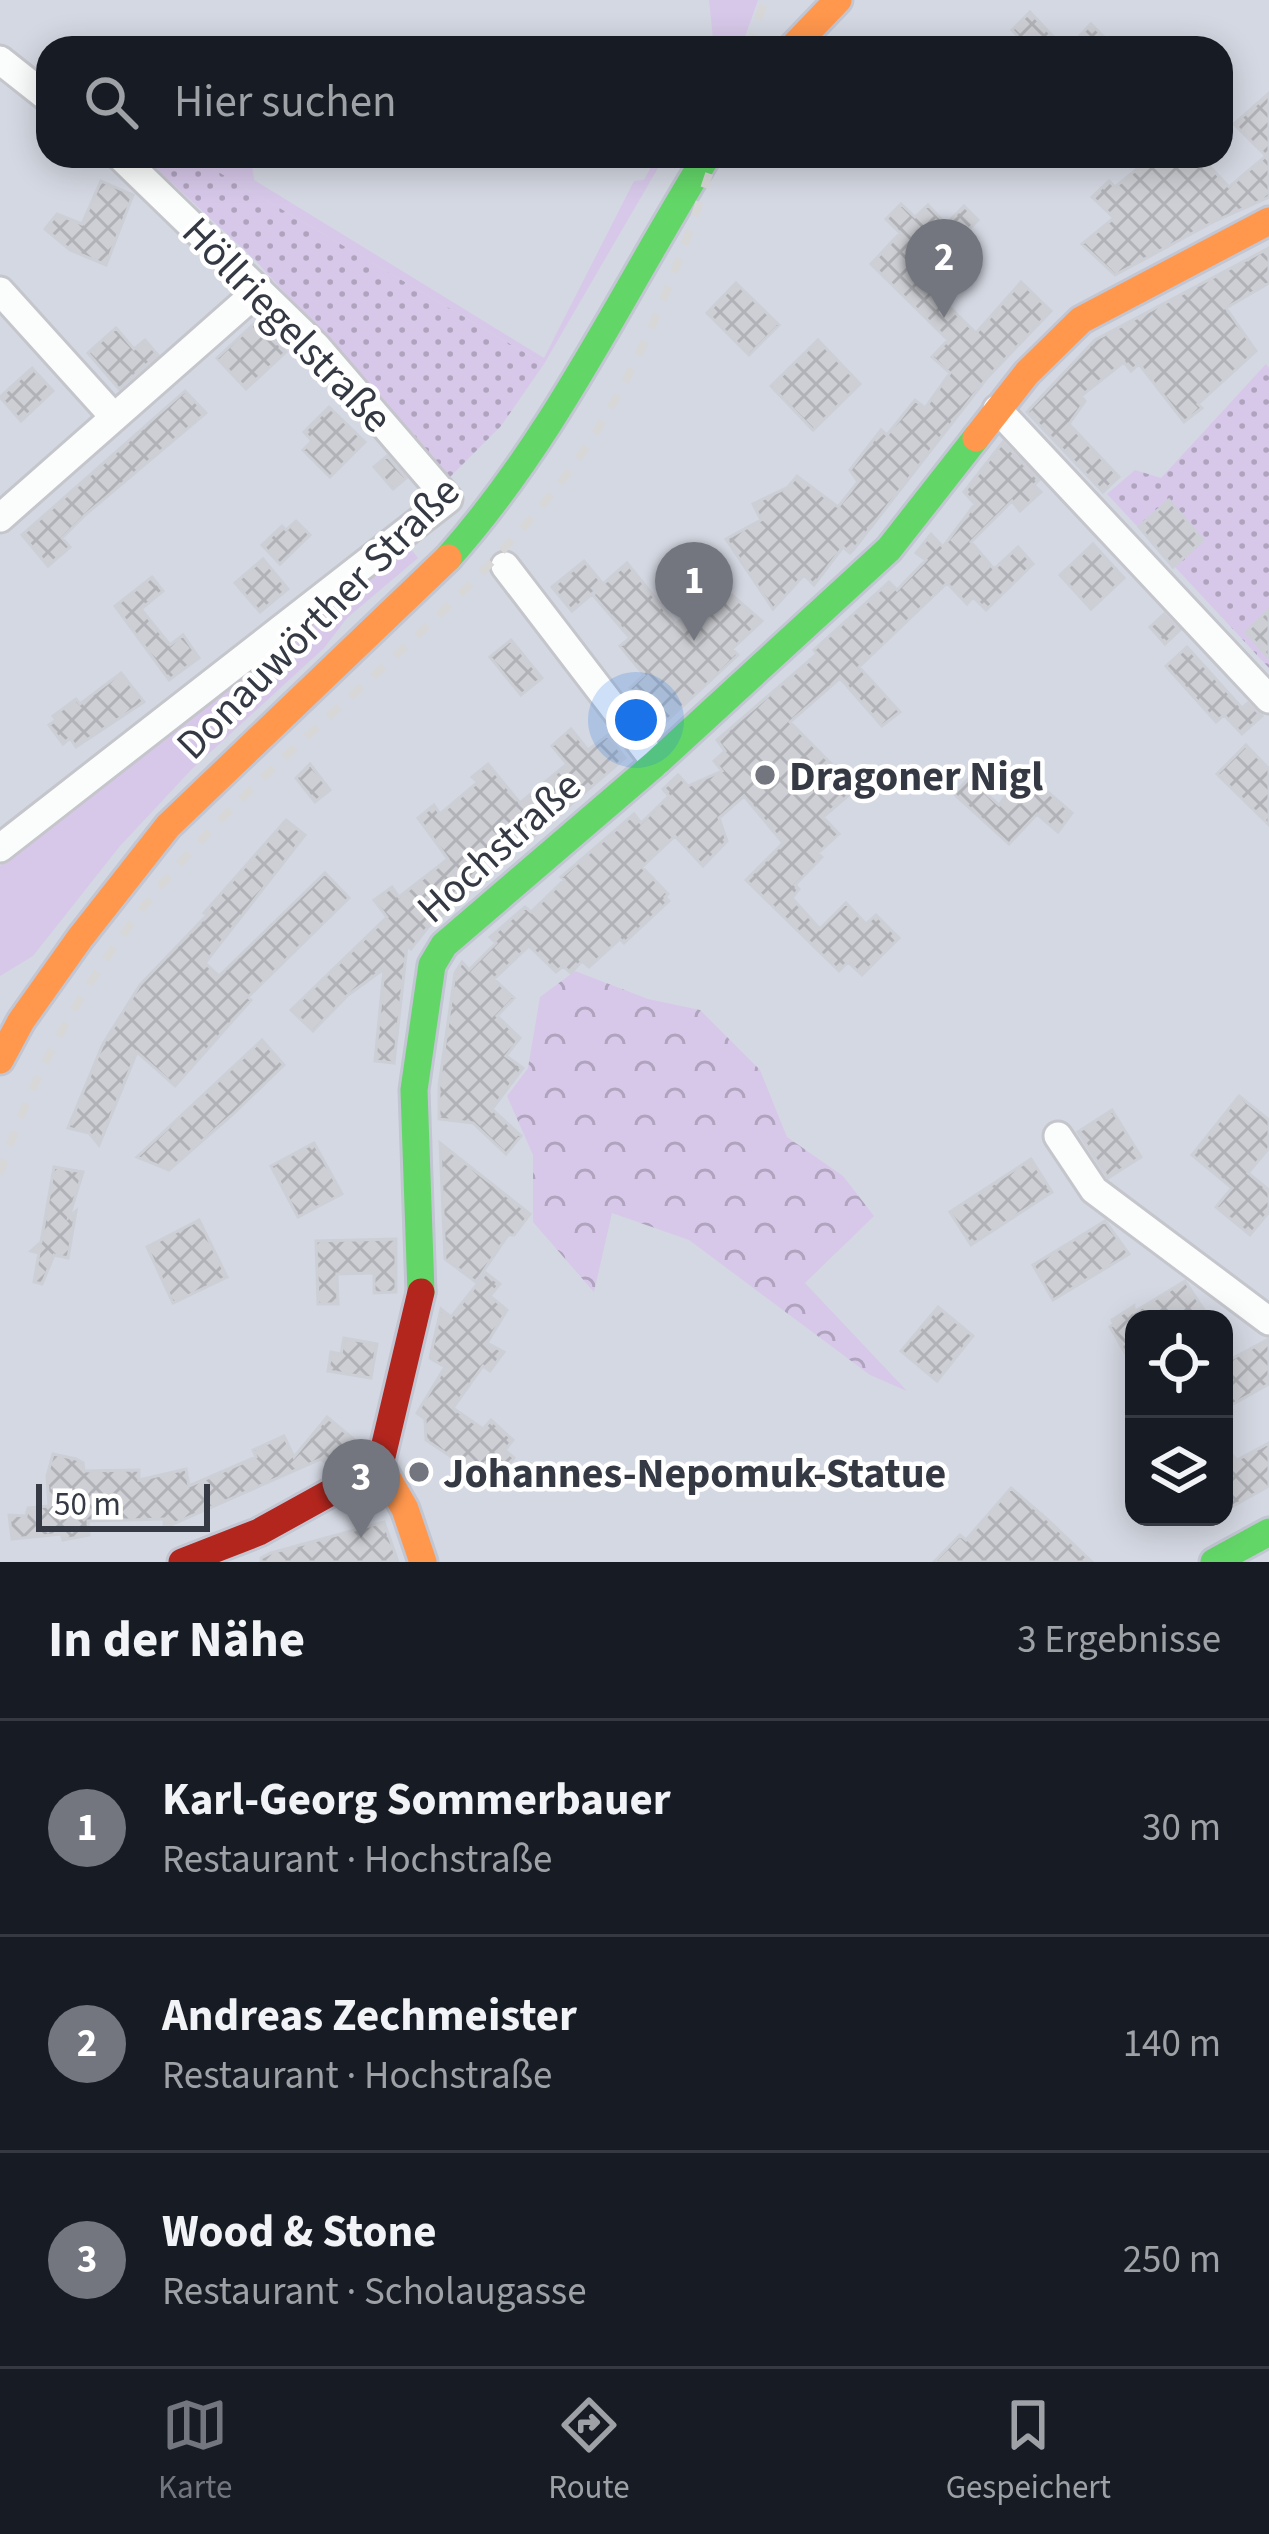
<!DOCTYPE html>
<html lang="de">
<head>
<meta charset="utf-8">
<style>
  body { margin:0; font-family:"Source Sans 3",sans-serif; background:#242831; color:#f1f3f6 }
  .controls { position:absolute; right:36px; bottom:36px; display:grid; overflow:hidden; border-radius:24px; box-shadow:0 6px 30px #0003 }
  .controls button { width:108px; height:108px; display:grid; place-items:center; padding:0; border:0; border-bottom:3px solid #363941; background:#171b24; color:#f1f3f6; font:60px sans-serif }
  .scale { position:absolute; left:36px; bottom:30px; width:174px; box-sizing:border-box; padding-left:12px; border:6px solid #343943; border-top:0; font-size:33px; line-height:42px; white-space:nowrap; color:#343943; -webkit-text-stroke:9px #fff; paint-order:stroke }
  .you { position:absolute; left:636px; top:720px; width:42px; height:42px; margin:-30px; border:9px solid #fff; border-radius:50%; background:#1a73e8; box-shadow:0 0 0 18px #1a73e833 }
  .badge { display:grid; place-items:center; width:78px; height:78px; border-radius:50%; background:#73767f; color:#fff; font-size:39px; font-weight:700 }
  .pin { position:absolute; translate:-50% -99px; filter:drop-shadow(0 3px 6px #0008) }
  .pin::after { content:''; position:absolute; top:63px; width:42px; height:36px; background:inherit; clip-path:polygon(0 0,100% 0,50% 100%) }
  .list { margin:0; padding:0; list-style:none }
  h2 { display:flex; justify-content:space-between; align-items:center; height:156px; margin:0; padding:0 48px; font-size:51px }
  h2 small { font-size:39px; font-weight:400; color:#9ea1a6 }
  .list li { display:grid; grid-template-columns:78px 1fr auto; gap:36px; align-items:center; box-sizing:border-box; height:216px; padding:0 48px; border-top:3px solid #363941 }
  .list b { display:block; font-size:45px; white-space:nowrap }
  .list p { margin:0; font-size:39px; white-space:nowrap; color:#9ea1a6 }
  .list em { font-size:39px; font-style:normal; color:#9ea1a6 }
  .icon { flex:none; width:66px; height:66px; fill:none; stroke:currentColor; stroke-width:2; stroke-linecap:round; stroke-linejoin:round }
  .map { position:relative; flex:none; width:1269px; height:1562px; overflow:hidden }
  .search { position:absolute; background:#171b24; box-shadow:0 6px 30px #0003; left:36px; right:36px; top:36px; height:132px; display:flex; align-items:center; gap:30px; box-sizing:border-box; padding:0 42px; border-radius:36px; color:#9ea1a6; font-size:45px }
  .sheet { height:804px; background:#171b24 }
  nav { display:flex; justify-content:space-around; align-items:center; box-sizing:border-box; height:168px; border-top:3px solid #363941; background:#171b24; font-size:33px; color:#9ea1a6 }
  nav a { display:grid; justify-items:center; gap:6px }
  nav .on { color:#73767f }
  .map>svg:first-child { display:block }
  .residential { fill:#d4d8e2; fill-rule:evenodd }
  .green { fill:#d7c8e9 }
  .forest { fill:url(#forest-crowns) }
  .garden { fill:url(#garden-dots) }
  .building { fill:url(#building-cross-hatch); stroke:#cdcfd6; stroke-width:3 }
  .lines { fill:none; stroke-linecap:round; stroke-linejoin:round }
  .street-casing { stroke:#c5c6cc; stroke-width:33 }
  .fast-casing { stroke:#c2c5d2; stroke-width:33 }
  .slow-casing { stroke:#c2c5d2; stroke-width:33 }
  .jam-casing { stroke:#c2c5d2; stroke-width:33 }
  .street { stroke:#fbfcfc; stroke-width:27 }
  .fast { stroke:#63d668; stroke-width:27 }
  .slow { stroke:#ff974d; stroke-width:27 }
  .jam { stroke:#b3261e; stroke-width:27 }
  .rail { stroke:#d7d7d8; stroke-width:8; stroke-dasharray:15 15; stroke-linecap:butt }
  .poi-dot { fill:#73767f; stroke:#fff; stroke-width:4.5 }
  .labels { text-anchor:middle; stroke-width:9; stroke-linejoin:round; paint-order:stroke }
  .street-label { font-size:42px; fill:#343943; stroke:#fff }
  .poi-label { font-size:42px; font-weight:bold; fill:#343943; stroke:#fff; text-anchor:start }
</style>
</head>
<body>
<div class="map">
<svg width="1269" height="1562" viewBox="0 0 1269 1562">
  <defs>
    <pattern id="forest-crowns" width="20" height="18" patternUnits="userSpaceOnUse" patternTransform="scale(3)"><rect width="20" height="18" fill="#d7c8e9"/><path d="M2 6a3 3 0 1 1 6 0M12 15a3 3 0 1 1 6 0" fill="none" stroke="#afa3be"/></pattern>
    <pattern id="garden-dots" width="8" height="8" patternUnits="userSpaceOnUse" patternTransform="scale(3)"><rect width="8" height="8" fill="#d7c8e9"/><path d="M2 2h.1M6 6h.1" fill="none" stroke="#afa3be" stroke-width="1.8" stroke-linecap="round"/></pattern>
    <pattern id="building-cross-hatch" width="8" height="8" patternUnits="userSpaceOnUse" patternTransform="scale(3)"><rect width="8" height="8" fill="#cdcfd4"/><path d="M0 0l8 8M0 8l8-8" fill="none" stroke="#b1b2b7"/></pattern>
  </defs>
  <rect width="100%" height="100%" fill="#e7e8ee"/>
  <path class="residential" d="M0,0H1269V1562H0ZM48,48H1221V156H48ZM1134,1319H1224V1517H1134Z"/>
  <path class="green" d="M709,0H758L741,48H714Z
    M191,156H251L254,180L544,358L634,181L644,180L657,156H665L544,364Z
    M411,549L418,558L347,618L324,648L192,769L120,846L33,956L0,976V866L402,551L405,554Z"/>
  <path class="forest" d="M575,971L648,999L700,1010L760,1070L787,1137L843,1176L874,1216L805,1283L907,1391L870,1375L689,1240L612,1213L594,1292L533,1222V1155L507,1096L528,1068L540,997Z"/>
  <path class="garden" d="M143,156H191L544,364L501,426L450,477L256,261Z
    M1266,364L1269,368V668L1107,494L1135,470L1161,478Z"/>
  <path class="building" d="M1030,12L1064,48H1004L1017,35L1012,30Z
    M1091,24L1115,48H1068Z
    M1269,93V197L1213,222L1115,275L1082,244L1114,218L1092,197L1109,181L1115,187L1153,156H1172L1181,165L1192,156H1200L1229,187L1266,156L1234,124Z
    M101,181L133,195L106,265L70,250L45,229L57,214L82,224Z
    M901,204L915,217L928,205L946,224L964,206L978,220L920,278L976,333L1021,282L1051,311L987,378L854,549L850,553L843,547L814,585L804,575L773,609L726,539L761,520L753,504L788,487L797,476L838,507L858,482L850,470L881,430L887,435L915,400L925,408L950,373L932,357L948,340L871,264L900,233L886,219Z
    M1269,248V283L1226,308L1256,351L1198,404L1202,408L1184,422L1139,364L1131,371L1124,362L1081,396L1085,401L1069,424L1119,477L1103,492L1027,412L1095,340Z
    M736,283L779,325L749,355L707,313Z
    M257,321L286,352L246,389L217,358Z
    M116,328L134,349L145,340L158,355L119,389L88,353Z
    M818,340L860,384L813,430L771,386Z
    M32,368L53,391L21,421L0,397Z
    M185,391L206,413L85,515L62,538L70,547L48,566L22,535Z
    M329,407L365,442L330,477L303,450L312,441L304,432Z
    M1003,442L1039,480L1034,485L1041,492L1020,511L1012,501L971,542L994,569L1018,547L1033,564L986,610L973,597L967,604L947,583L859,667L900,712L882,726L840,678L790,722L856,789L823,817L839,834L818,853L822,857L795,885L799,889L792,898L820,929L846,903L866,924L876,915L899,938L862,975L848,962L839,971L746,880L783,843L744,796L719,818L727,841L703,866L675,836L642,867L668,894L665,897L669,901L624,943L620,939L589,967L582,961L571,973L563,966L556,972L529,946L494,979L514,998L497,1016L520,1038L506,1056L523,1068L492,1109L521,1136L506,1154L473,1123L439,1119V1086L455,973L462,962L469,970L496,943L490,937L525,907L531,912L564,880L561,877L634,814L641,823L669,796L663,789L678,775L688,786L722,771L714,761L725,751L717,740L817,654L814,650L889,582L897,590L926,560L916,553L931,534L943,547L975,504L964,492Z
    M387,456L406,478L393,489L374,467Z
    M1169,500L1203,540L1173,567L1139,527Z
    M296,521L310,535L280,564L262,545L282,526L286,530Z
    M1093,544L1124,578L1091,609L1060,575Z
    M263,559L288,589L260,612L235,583Z
    M584,561L603,584L627,563L676,624L706,599L718,583L762,621L732,649L738,655L660,727L630,688L644,675L620,646L630,638L593,595L599,588L572,611L552,587Z
    M152,577L163,591L141,609L170,645L183,635L199,658L169,680L115,606Z
    M1269,609V658L1246,632Z
    M1164,614L1180,630L1165,644L1150,627Z
    M511,640L542,678L521,695L490,657Z
    M1187,647L1242,708L1248,703L1262,716L1242,734L1224,715L1216,722L1166,666Z
    M121,673L144,702L76,747L70,738L63,744L49,725L56,720L53,716L76,699L80,704Z
    M571,729L588,750L608,735L625,758L428,927L411,949L407,946L394,1063L375,1061L384,969L348,995L313,1031L291,1010L387,917L374,900L392,887L399,897L448,859L418,818L434,805L440,814L478,782L472,777L488,764L520,803L567,764L552,746Z
    M1246,745L1269,769V825L1217,774Z
    M310,764L330,790L315,802L296,778Z
    M1025,772L1072,813L1058,832L1037,814L1009,844L954,794L969,778L999,805Z
    M286,820L305,835L205,963L219,976L325,873L349,898L248,997L251,1000L175,1086L137,1052L99,1145L89,1133L68,1128L103,1044L140,985L207,915L204,913Z
    M262,1040L284,1065L232,1115L169,1170L137,1157Z
    M1239,1096L1269,1120V1148L1248,1173L1269,1190V1212L1250,1235L1216,1207L1232,1188L1192,1155Z
    M1112,1110L1141,1157L1108,1178L1078,1132Z
    M314,1143L342,1194L298,1217L271,1166Z
    M440,1143L530,1214L514,1235H508L476,1282L445,1259Z
    M1031,1159L1052,1192L971,1245L950,1212Z
    M54,1167L83,1172L69,1217L76,1211L68,1258L54,1255L42,1284L34,1282L39,1253L31,1251L41,1242Z
    M199,1220L227,1277L173,1303L147,1247Z
    M1105,1221L1129,1254L1053,1300L1033,1265Z
    M396,1239V1292L374,1293V1273L337,1274L338,1304H318L316,1241Z
    M486,1273L500,1284L490,1296L507,1310L487,1343L504,1352L490,1371L483,1366L453,1408L483,1429L491,1420L513,1440L505,1450L514,1458L493,1484L481,1475L473,1484L455,1467L459,1462L426,1440L425,1419L417,1413L445,1367L430,1358L441,1309L451,1317Z
    M1185,1281L1210,1319H1134V1368L1110,1327L1114,1324L1112,1320L1134,1306V1312Z
    M938,1307L973,1336L937,1381L901,1351Z
    M344,1338L377,1344L371,1378L328,1371L331,1352L341,1354Z
    M1269,1339V1384L1224,1409V1363Z
    M327,1417L356,1441L330,1466L321,1459L164,1528V1519L88,1521L89,1535L63,1540L61,1534L12,1539L9,1515L26,1516L28,1508L49,1506L47,1476L53,1454L76,1459L83,1463L84,1471L139,1470V1480L186,1469L189,1486L256,1457L253,1450L284,1436L294,1457Z
    M1269,1443V1486L1224,1511V1447L1237,1460Z
    M1011,1488L1047,1519L1092,1562H934L960,1535L966,1540Z
    M384,1522L398,1562H261V1558L271,1553Z"/>
  <g class="lines">
    <defs>
      <path id="street" d="M0,60L48,98
        M0,291L114,417
        M997,409L1269,699
        M0,518L259,290
        M505,566L656,763
        M0,848L448,499L317,347L120,156
        M1058,1136L1094,1190L1269,1321"/>
      <path id="fast" d="M448,558C555,438 623,291 707,156
        M421,1292L414,1090L432,965L444,945L656,763L889,549L976,438
        M1214,1562L1269,1532"/>
      <path id="slow" d="M792,48L838,0
        M976,438L1027,373L1081,320L1269,221
        M0,1060L21,1021L80,938L168,826L448,558
        M380,1465L405,1509L423,1562"/>
      <path id="jam" d="M182,1562L259,1532L380,1465L421,1292"/>
    </defs>
    <use href="#street" class="street-casing"/>
    <use href="#fast" class="fast-casing"/>
    <use href="#slow" class="slow-casing"/>
    <use href="#jam" class="jam-casing"/>
    <use href="#street" class="street"/>
    <use href="#fast" class="fast"/>
    <use href="#slow" class="slow"/>
    <use href="#jam" class="jam"/>
    <path class="rail" d="M749,48L765,0
      M0,1174C36,1062 98,958 175,869C295,732 448,627 560,483C636,386 677,271 715,156"/>
  </g>
  <g class="poi-dot">
    <circle cx="765" cy="775" r="12"/>
    <circle cx="419" cy="1472" r="12"/>
  </g>
  <g class="labels">
    <g class="street-label">
      <text transform="translate(288 324) rotate(46)" y="15">Höllriegelstraße</text>
      <text transform="translate(317 617) rotate(-45)" y="15">Donauwörther Straße</text>
      <text transform="translate(498 846) rotate(-42)" y="15">Hochstraße</text>
    </g>
    <g class="poi-label">
      <text x="789" y="790">Dragoner Nigl</text>
      <text x="443" y="1487">Johannes-Nepomuk-Statue</text>
    </g>
  </g>
</svg>
<div class="controls">
<button><svg class="icon" aria-label="locate" viewBox="0 0 24 24"><circle cx="12" cy="12" r="6"/><path d="M12 2v4M12 18v4M2 12h4M18 12h4"/></svg></button>
<button><svg class="icon" aria-label="layers" viewBox="0 0 24 24"><path d="M12 4l9 5-9 5-9-5zM3 14l9 5 9-5"/></svg></button>
</div>
<div class="scale">50 m</div>
<div class="you"></div>
<div class="pin badge" style="left:694px;top:641px">1</div>
<div class="pin badge" style="left:944px;top:318px">2</div>
<div class="pin badge" style="left:361px;top:1538px">3</div>
<div class="search"><svg class="icon" aria-label="search" viewBox="0 0 24 24"><circle cx="10" cy="10" r="6"/><path d="M15 15l6 6"/></svg>Hier suchen</div>
</div>
<section class="sheet">
<h2>In der Nähe<small>3 Ergebnisse</small></h2>
<ul class="list">
<li><span class="badge">1</span><div><b>Karl-Georg Sommerbauer</b><p>Restaurant · Hochstraße</p></div><em>30 m</em></li>
<li><span class="badge">2</span><div><b>Andreas Zechmeister</b><p>Restaurant · Hochstraße</p></div><em>140 m</em></li>
<li><span class="badge">3</span><div><b>Wood &amp; Stone</b><p>Restaurant · Scholaugasse</p></div><em>250 m</em></li>
</ul>
</section>
<nav>
<a class="on"><svg class="icon" aria-label="map" viewBox="0 0 24 24"><path d="M3 6l6-2 6 2 6-2v14l-6 2-6-2-6 2zM9 4v14M15 6v14"/></svg>Karte</a>
<a><svg class="icon" aria-label="directions" viewBox="0 0 24 24"><path d="M12 3l9 9-9 9-9-9zM9 14v-3h6M13 9l2 2-2 2"/></svg>Route</a>
<a><svg class="icon" aria-label="saved" viewBox="0 0 24 24"><path d="M7 4h10v16l-5-4-5 4z"/></svg>Gespeichert</a>
</nav>
</body>
</html>
